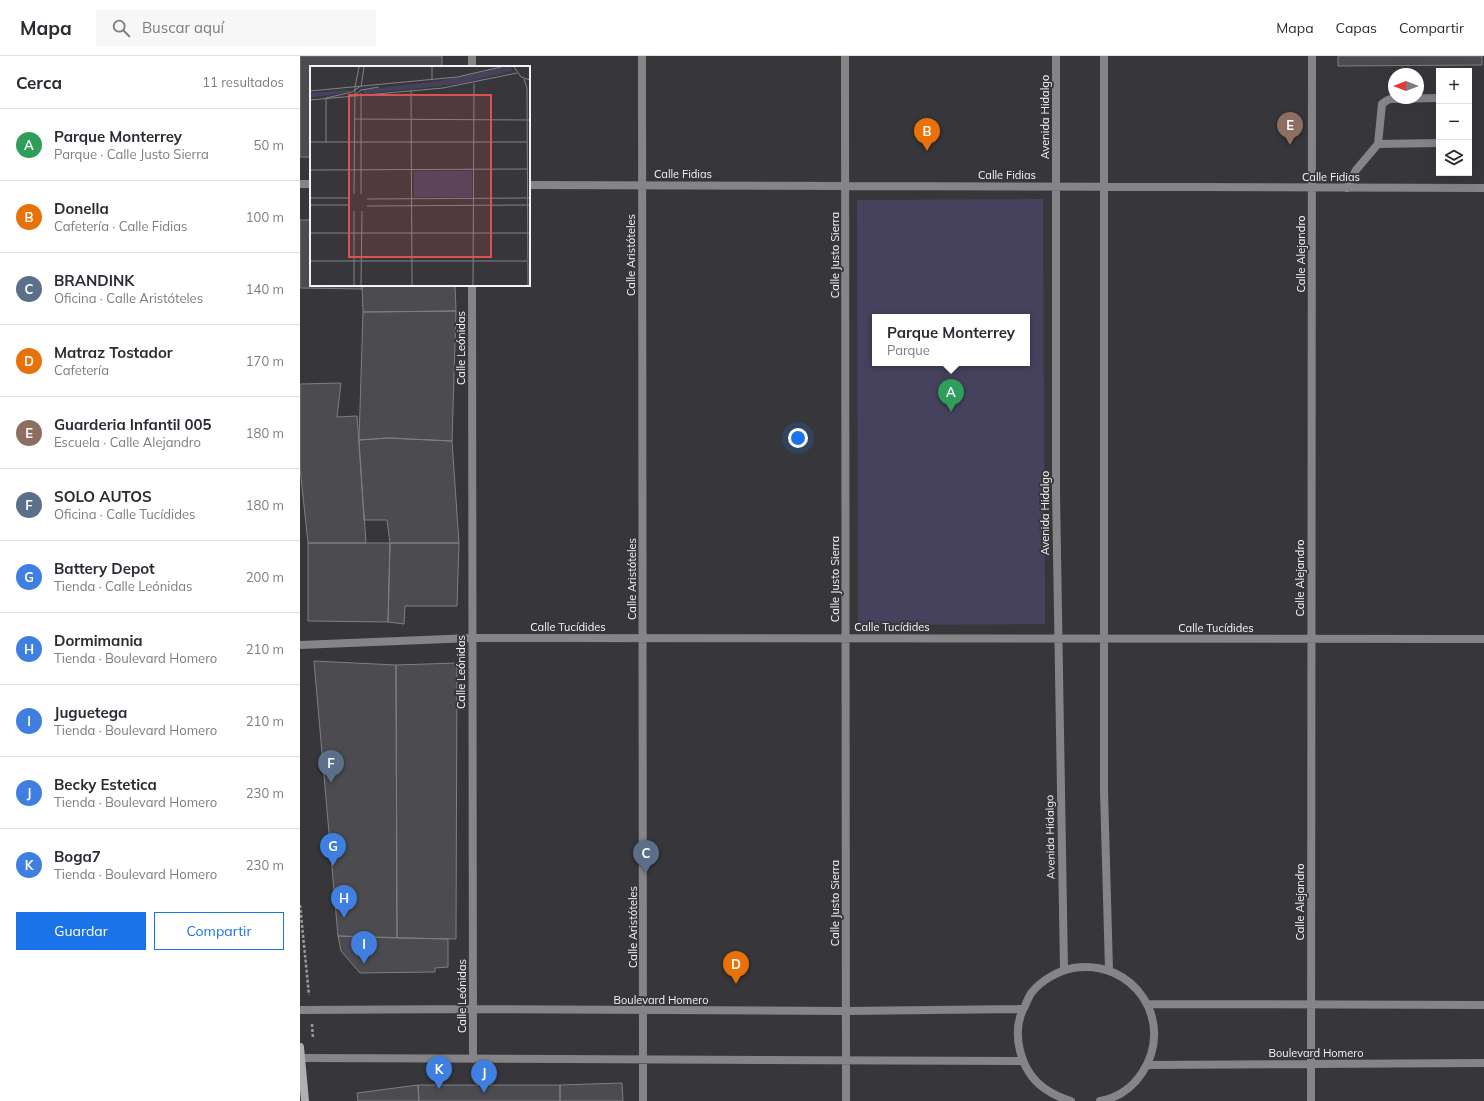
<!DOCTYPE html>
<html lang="es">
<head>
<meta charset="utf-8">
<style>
  body { margin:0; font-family:Mulish,sans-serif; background:#f7f7f7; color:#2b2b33 }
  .controls { position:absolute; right:12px; top:12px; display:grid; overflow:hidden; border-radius:0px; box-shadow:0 4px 16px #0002 }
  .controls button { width:36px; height:36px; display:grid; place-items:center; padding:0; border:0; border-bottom:1px solid #e1e1e2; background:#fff; color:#2b2b33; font:20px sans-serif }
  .compass { position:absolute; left:1088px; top:12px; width:36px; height:36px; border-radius:50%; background:#fff; box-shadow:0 4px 16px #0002; rotate:270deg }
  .you { position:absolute; left:498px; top:382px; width:14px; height:14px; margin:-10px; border:3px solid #fff; border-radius:50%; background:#1a73e8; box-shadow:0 0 0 6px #1a73e833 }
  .badge { display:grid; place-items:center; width:26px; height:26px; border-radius:50%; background:#1a73e8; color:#fff; font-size:13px; font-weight:700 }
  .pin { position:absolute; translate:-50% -33px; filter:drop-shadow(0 1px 2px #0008) }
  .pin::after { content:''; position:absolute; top:21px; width:14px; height:12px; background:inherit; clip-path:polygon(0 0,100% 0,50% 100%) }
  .popup { position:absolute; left:572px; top:258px; width:158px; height:52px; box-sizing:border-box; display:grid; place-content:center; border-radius:0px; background:#fff; filter:drop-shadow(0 1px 3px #0005); font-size:13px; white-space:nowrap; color:#7c7c81 }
  .popup b { font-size:15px; color:#2b2b33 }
  .popup::after { content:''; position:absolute; left:50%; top:100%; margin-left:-8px; border:8px solid transparent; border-top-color:#fff }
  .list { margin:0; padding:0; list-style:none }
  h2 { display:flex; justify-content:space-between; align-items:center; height:52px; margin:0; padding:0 16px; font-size:17px }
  h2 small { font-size:13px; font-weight:400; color:#7c7c81 }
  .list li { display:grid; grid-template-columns:26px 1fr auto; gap:12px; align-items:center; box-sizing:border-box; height:72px; padding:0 16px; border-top:1px solid #e1e1e2 }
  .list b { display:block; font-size:15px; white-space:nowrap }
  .list p { margin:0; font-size:13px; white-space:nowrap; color:#7c7c81 }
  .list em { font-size:13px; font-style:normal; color:#7c7c81 }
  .actions { display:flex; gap:8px; padding:12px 16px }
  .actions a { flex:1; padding:9px 0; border:1px solid #1a73e8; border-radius:0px; text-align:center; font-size:14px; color:#1a73e8 }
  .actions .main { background:#1a73e8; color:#fff }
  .icon { flex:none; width:22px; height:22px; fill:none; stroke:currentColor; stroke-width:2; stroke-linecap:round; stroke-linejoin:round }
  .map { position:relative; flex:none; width:1184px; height:1045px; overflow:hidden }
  header { display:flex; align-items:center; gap:24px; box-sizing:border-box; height:56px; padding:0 20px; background:#fff; border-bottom:1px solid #e1e1e2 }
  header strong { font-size:19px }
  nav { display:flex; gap:22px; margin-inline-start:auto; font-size:14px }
  .search { width:280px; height:36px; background:#f7f7f7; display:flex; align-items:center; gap:10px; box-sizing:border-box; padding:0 14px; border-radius:0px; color:#7c7c81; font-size:15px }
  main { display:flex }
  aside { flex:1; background:#fff }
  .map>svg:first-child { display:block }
  .green { fill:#46425d; fill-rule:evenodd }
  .building { fill:#4c4c50; stroke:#7f7e83 }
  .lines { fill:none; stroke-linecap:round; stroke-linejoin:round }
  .path { stroke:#99999c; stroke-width:2.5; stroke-dasharray:3 2; stroke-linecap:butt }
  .lane { stroke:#858587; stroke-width:8 }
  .street { stroke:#858587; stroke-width:8 }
  .secondary { stroke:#b0b0b3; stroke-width:8 }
  .labels { text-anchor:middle; stroke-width:4; stroke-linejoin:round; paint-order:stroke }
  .street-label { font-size:11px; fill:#f4f4f6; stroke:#37373b }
  .inset-road { fill:none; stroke:#838386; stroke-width:1 }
  .view { fill:#dc5151; fill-opacity:0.15; stroke:#dc5151; stroke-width:2 }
  .inset-edge { fill:none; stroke:#f4f4f6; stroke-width:2 }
</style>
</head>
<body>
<header>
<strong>Mapa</strong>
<div class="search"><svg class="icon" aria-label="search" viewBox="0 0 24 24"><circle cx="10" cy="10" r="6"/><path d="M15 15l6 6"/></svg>Buscar aquí</div>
<nav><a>Mapa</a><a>Capas</a><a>Compartir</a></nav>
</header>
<main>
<aside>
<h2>Cerca<small>11 resultados</small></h2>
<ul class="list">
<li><span class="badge" style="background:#2e9e5b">A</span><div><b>Parque Monterrey</b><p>Parque · Calle Justo Sierra</p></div><em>50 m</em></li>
<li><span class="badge" style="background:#e8710a">B</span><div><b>Donella</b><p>Cafetería · Calle Fidias</p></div><em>100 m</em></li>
<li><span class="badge" style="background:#5c6f8a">C</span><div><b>BRANDINK</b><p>Oficina · Calle Aristóteles</p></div><em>140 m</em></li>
<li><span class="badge" style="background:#e8710a">D</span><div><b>Matraz Tostador</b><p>Cafetería</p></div><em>170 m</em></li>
<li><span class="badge" style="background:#8d6e63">E</span><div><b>Guarderia Infantil 005</b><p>Escuela · Calle Alejandro</p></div><em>180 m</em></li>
<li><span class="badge" style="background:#5c6f8a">F</span><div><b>SOLO AUTOS</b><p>Oficina · Calle Tucídides</p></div><em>180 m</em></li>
<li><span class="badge" style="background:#3f7fe0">G</span><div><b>Battery Depot</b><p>Tienda · Calle Leónidas</p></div><em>200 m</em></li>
<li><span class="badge" style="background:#3f7fe0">H</span><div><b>Dormimania</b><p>Tienda · Boulevard Homero</p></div><em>210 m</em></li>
<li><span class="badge" style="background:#3f7fe0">I</span><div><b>Juguetega</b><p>Tienda · Boulevard Homero</p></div><em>210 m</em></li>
<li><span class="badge" style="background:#3f7fe0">J</span><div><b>Becky Estetica</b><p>Tienda · Boulevard Homero</p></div><em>230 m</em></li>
<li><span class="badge" style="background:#3f7fe0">K</span><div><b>Boga7</b><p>Tienda · Boulevard Homero</p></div><em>230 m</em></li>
</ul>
<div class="actions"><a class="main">Guardar</a><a>Compartir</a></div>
</aside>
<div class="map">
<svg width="1184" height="1045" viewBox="0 0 1184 1045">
  <rect width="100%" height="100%" fill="#37373b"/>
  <path class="green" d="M743,143L745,568L558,569L557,144ZM575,261H727V307H575Z"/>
  <path class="building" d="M0,0H142V11H11V101H0Z
    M1038,0H1182V9L1038,10Z
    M0,164H11V229H62V233L0,232Z
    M62,229H155L156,255L63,256Z
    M156,255L152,385L88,382L59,384L63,256Z
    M41,327L37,361L57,360L66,487H8L0,412V328Z
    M88,382L152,385L159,487H90L87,464H64L59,384Z
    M8,487H90L88,566L8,565Z
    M90,487H159L157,550H105L104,568L88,566Z
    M14,605L96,609L97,882L38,880Z
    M157,607L156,883L97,882L96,609Z
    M38,880L148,883V911L135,912V916L60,917L41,895Z
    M322,1027L323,1045H260V1029Z
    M118,1029L119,1045H58L57,1037Z
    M118,1029H260V1045H119Z"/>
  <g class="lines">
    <path class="path" d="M0,849L9,939
      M12,968L13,983"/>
    <path class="lane" d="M1078,88L1139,87
      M1047,132L1056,114L1078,88L1082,48L1086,45L1090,43L1139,42"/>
    <path class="street" d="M342,0L343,1045
      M545,0L546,1045
      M756,0V437L764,914
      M804,0V735L809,914
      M172,11V0
      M0,128H11
      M229,129L1184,132
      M172,229L173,1003
      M0,589L172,582L1184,583
      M847,948L1184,949
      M0,954L173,953L546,955L723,953
      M1,1002L723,1005
      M847,1009L1184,1007
      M771,1045C761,1042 752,1038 744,1032C720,1015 710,975 725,950C727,945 729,940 732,936C742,924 758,915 773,912C834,902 876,966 842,1017C832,1032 817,1042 800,1045
      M1011,1045L1012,0"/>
    <path class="secondary" d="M0,991L5,1045"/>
  </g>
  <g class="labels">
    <g class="street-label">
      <text transform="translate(745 61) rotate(-90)" y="4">Avenida Hidalgo</text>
      <text x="383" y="122">Calle Fidias</text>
      <text x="707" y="123">Calle Fidias</text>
      <text x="1031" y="125">Calle Fidias</text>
      <text transform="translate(1001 198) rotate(-90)" y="4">Calle Alejandro</text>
      <text transform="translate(331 199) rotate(-90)" y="4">Calle Aristóteles</text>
      <text transform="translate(535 199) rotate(-90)" y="4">Calle Justo Sierra</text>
      <text transform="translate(161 292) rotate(-90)" y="4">Calle Leónidas</text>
      <text transform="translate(745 457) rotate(-90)" y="4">Avenida Hidalgo</text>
      <text transform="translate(1000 522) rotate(-90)" y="4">Calle Alejandro</text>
      <text transform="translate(332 523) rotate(-90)" y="4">Calle Aristóteles</text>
      <text transform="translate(535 523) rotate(-90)" y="4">Calle Justo Sierra</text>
      <text x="268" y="575">Calle Tucídides</text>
      <text x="592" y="575">Calle Tucídides</text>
      <text x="916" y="576">Calle Tucídides</text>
      <text transform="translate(161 616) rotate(-90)" y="4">Calle Leónidas</text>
      <text transform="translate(750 781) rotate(-91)" y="4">Avenida Hidalgo</text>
      <text transform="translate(1000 846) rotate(-90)" y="4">Calle Alejandro</text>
      <text transform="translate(535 847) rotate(-90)" y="4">Calle Justo Sierra</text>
      <text transform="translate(333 871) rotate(-90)" y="4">Calle Aristóteles</text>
      <text transform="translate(162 940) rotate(-90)" y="4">Calle Leónidas</text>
      <text x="361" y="948">Boulevard Homero</text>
      <text x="1016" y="1001">Boulevard Homero</text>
    </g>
  </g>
  <g transform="translate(10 10)">
    <rect width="220" height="220" fill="#37373b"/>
    <path d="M194,1H201L202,5L149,18L54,28L53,24L129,15ZM39,24V26L0,32V27ZM104,105H162V131H104Z" fill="#46425d"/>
    <path class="inset-road" d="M204,1L211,11L220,14M214,13L217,22L218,219M122,14V1M51,21L54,1M101,24L102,219M0,25L147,11L191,1M51,27V128M45,29L51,24L69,21M16,32L42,26L51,20M0,34L133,22L207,7M44,53L220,54M0,76H217M16,76V32M0,104L218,103M44,128L45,21L49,1M0,132H39M57,133L219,132M0,139H39M57,140L219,139M44,145V219M0,167H220M0,195H217M51,219L52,145M163,219L164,17"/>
    <path class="view" d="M39,29H181V191H39Z"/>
    <rect width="220" height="220" class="inset-edge"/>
  </g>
</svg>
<div class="controls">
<button>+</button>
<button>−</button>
<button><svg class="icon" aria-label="layers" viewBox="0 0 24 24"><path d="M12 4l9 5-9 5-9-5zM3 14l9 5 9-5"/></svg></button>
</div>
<svg class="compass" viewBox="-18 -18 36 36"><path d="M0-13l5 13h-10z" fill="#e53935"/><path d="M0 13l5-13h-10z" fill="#7c7c81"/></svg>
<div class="you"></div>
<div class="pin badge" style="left:651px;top:356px;background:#2e9e5b">A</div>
<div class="popup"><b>Parque Monterrey</b>Parque</div>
<div class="pin badge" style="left:627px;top:95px;background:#e8710a">B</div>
<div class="pin badge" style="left:346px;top:817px;background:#5c6f8a">C</div>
<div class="pin badge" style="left:436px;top:928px;background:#e8710a">D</div>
<div class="pin badge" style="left:990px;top:89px;background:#8d6e63">E</div>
<div class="pin badge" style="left:31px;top:727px;background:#5c6f8a">F</div>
<div class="pin badge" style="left:33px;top:810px;background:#3f7fe0">G</div>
<div class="pin badge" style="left:44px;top:862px;background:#3f7fe0">H</div>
<div class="pin badge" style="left:64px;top:908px;background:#3f7fe0">I</div>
<div class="pin badge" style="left:184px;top:1037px;background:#3f7fe0">J</div>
<div class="pin badge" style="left:139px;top:1033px;background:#3f7fe0">K</div>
</div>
</main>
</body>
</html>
